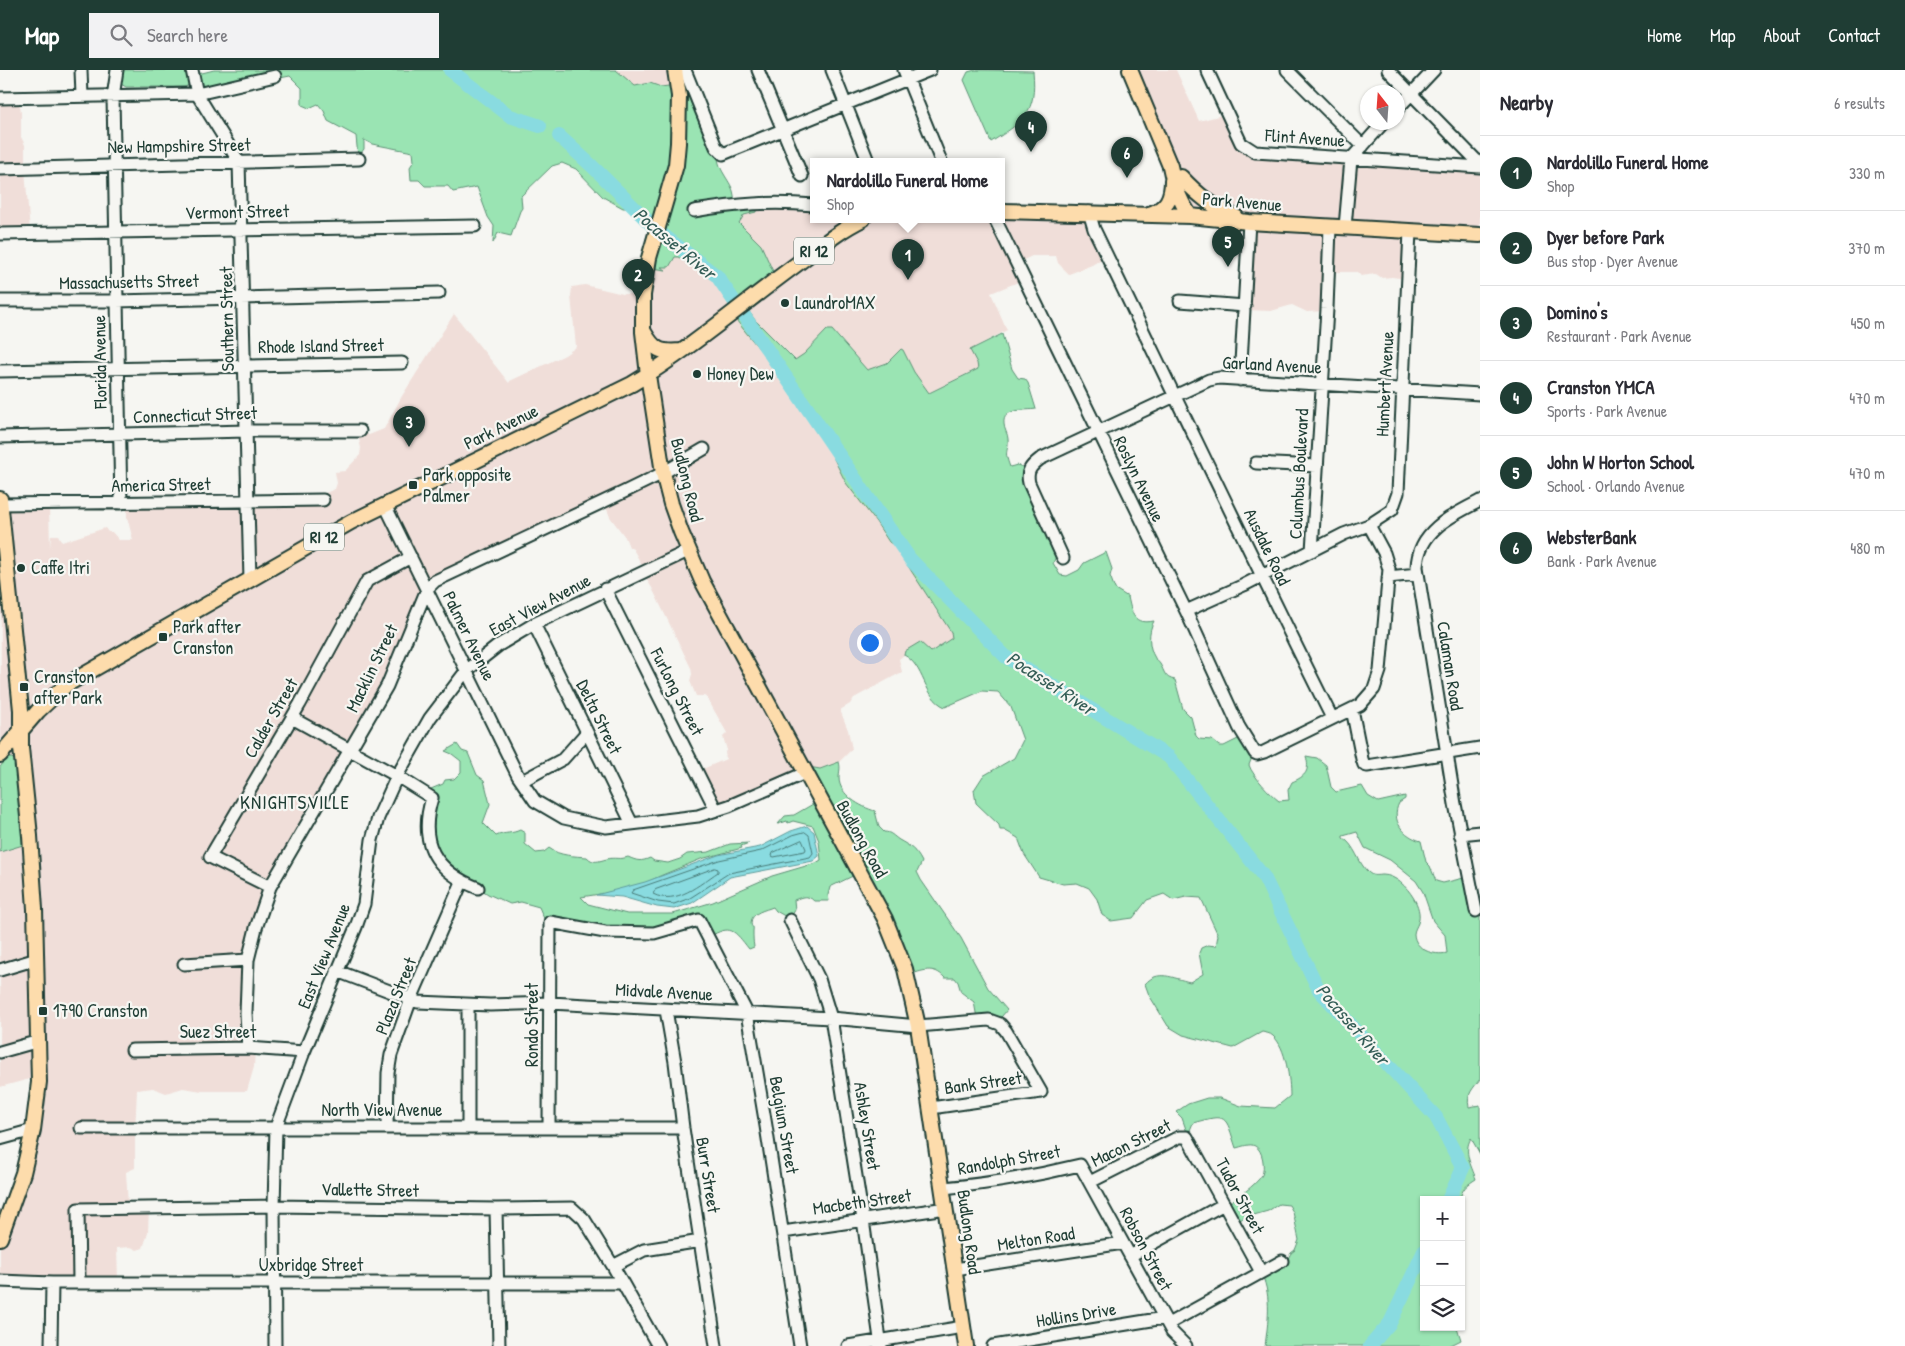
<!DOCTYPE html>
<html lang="en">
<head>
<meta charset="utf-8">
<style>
  body { margin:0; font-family:"Patrick Hand",sans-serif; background:#f2f2f3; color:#2b2b33 }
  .controls { position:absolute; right:15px; bottom:15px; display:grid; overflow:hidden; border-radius:0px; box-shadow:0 1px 4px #0004 }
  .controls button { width:45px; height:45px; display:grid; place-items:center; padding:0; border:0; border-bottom:1px solid #e1e1e2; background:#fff; color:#2b2b33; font:25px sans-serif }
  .compass { position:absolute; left:1360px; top:15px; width:45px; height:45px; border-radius:50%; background:#fff; box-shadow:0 1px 4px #0004; rotate:343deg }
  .you { position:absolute; left:869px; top:572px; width:18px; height:18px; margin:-12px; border:4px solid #fff; border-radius:50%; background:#1a73e8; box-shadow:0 0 0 8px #1a73e833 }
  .badge { display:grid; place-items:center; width:32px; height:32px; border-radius:50%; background:#1f3d34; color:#fff; font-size:16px; font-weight:700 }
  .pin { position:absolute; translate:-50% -41px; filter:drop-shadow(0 1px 2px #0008) }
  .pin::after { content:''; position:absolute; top:26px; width:18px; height:15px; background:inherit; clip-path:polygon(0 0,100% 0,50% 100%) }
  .popup { position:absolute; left:810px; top:88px; width:195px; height:65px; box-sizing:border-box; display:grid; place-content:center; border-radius:0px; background:#fff; filter:drop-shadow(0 1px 4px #0005); font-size:16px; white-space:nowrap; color:#7c7c81 }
  .popup b { font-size:19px; color:#2b2b33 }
  .popup::after { content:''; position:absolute; left:50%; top:100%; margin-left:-10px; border:10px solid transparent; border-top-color:#fff }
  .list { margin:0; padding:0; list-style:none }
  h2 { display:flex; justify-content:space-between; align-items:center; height:65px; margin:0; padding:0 20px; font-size:21px }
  h2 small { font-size:16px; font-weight:400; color:#7c7c81 }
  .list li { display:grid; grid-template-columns:32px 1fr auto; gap:15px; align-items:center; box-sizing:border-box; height:75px; padding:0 20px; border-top:1px solid #e1e1e2 }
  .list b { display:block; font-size:19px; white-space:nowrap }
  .list p { margin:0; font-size:16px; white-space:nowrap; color:#7c7c81 }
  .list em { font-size:16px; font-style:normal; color:#7c7c81 }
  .icon { flex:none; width:28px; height:28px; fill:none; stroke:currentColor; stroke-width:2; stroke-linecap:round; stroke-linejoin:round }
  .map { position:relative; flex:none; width:1480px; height:1276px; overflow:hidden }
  header { display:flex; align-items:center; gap:30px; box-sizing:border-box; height:70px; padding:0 25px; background:#1f3d34; color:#fff }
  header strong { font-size:24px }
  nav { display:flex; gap:28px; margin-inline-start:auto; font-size:18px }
  .search { width:350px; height:45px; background:#f2f2f3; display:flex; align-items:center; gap:12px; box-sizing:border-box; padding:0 18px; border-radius:0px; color:#7c7c81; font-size:19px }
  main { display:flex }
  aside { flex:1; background:#fff }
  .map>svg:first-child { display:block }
  .built { fill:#f0ded9 }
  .green { fill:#9ae4b3; stroke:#5c9074; fill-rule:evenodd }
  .water { fill:#89dbe0; stroke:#5f9c9b }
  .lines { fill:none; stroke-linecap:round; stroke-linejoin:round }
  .shore { stroke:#497c79; stroke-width:1 }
  .river { stroke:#89dbe0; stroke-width:14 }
  .minor-casing { stroke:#1f3d34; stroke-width:15 }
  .major-casing { stroke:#1f3d34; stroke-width:18 }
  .minor { stroke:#f6f6f2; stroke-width:11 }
  .major { stroke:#fddcac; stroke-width:14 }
  .poi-dot { fill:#1f3d34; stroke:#f6f6f2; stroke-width:2 }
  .labels { text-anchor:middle; stroke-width:4.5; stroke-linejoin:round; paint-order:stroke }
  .shield { fill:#f6f6f2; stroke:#60746d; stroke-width:1 }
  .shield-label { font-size:16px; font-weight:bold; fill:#1f3d34 }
  .street-label { font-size:18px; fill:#1f3d34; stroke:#f6f6f2 }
  .poi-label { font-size:18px; fill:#1f3d34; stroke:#f6f6f2; text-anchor:start }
  .water-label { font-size:19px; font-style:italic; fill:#345d56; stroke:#f6f6f2 }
  .neighbourhood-label { font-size:19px; letter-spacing:1px; fill:#1f3d34; stroke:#f6f6f2 }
</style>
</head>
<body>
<header>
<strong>Map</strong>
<div class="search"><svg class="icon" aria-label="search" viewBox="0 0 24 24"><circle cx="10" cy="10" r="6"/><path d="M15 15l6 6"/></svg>Search here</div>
<nav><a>Home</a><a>Map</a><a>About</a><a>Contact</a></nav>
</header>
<main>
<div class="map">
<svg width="1480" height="1276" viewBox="0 0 1480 1276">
  <rect width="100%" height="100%" fill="#f6f6f2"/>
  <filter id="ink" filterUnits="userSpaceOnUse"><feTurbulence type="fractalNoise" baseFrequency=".02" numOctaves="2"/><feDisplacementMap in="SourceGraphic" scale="10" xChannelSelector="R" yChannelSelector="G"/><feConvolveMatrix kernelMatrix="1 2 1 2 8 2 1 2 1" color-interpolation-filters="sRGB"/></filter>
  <g filter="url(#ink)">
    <path class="built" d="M615,0H675L676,15L661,17L650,13L634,16Z
      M1131,0H1176L1199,51L1226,44L1247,77L1480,96V166L1415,162L1407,209L1392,207L1382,208L1376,204L1361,206L1357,202H1330L1326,241L1307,242L1292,235L1271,241L1246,240L1251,153L1170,148L1173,123Z
      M0,27L19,28L21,43V67L25,75V100L30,162L0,164Z
      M814,134V149H1002V140L1086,144L1106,186L1092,195L1069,204L1058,193L1056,186H1032L1017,193L1023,210L991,223L1007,260L970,280L977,293L978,299L928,323L914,302L903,280L901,279L887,293L867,300L837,265L796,290L755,250L746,238L776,208L761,175L739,153L744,145L756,136Z
      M675,187H678L708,202L722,204L726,219L723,226L735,242L732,245L793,321L823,367L846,413L876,452L889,472L895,476L929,527L932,535L941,546L951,562L952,568L931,582L905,581L904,585L899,589L902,602L854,628L850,634L840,640L848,660L852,679L839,692L820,699L803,696L805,701L716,739L698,701L726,689L725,682L727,680L723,667L727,663L707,628L704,626H696L690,611L692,604L691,598L652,518L642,502L644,499L633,479L629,477L625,467L610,447L604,432L434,511L388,612L351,676L256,856L246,939L255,980L254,997L247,1021H202L183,1018L166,1023L153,1018L137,1020L135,1062V1098L126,1102L128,1136L149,1138L148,1163L143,1178L137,1180L131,1177L117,1178L118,1211H0V1169L8,1147L37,1007L0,1017L1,435L49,434L50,477L51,465H58L62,472L105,458L108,462H112L119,470H133L127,447V433L319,429L323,424L335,419L337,413L335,402L345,401L360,385L361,378L357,361L359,360L369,365L384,359L402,326L454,244L509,313L510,311L565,285L576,277L571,226L572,217L585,215L623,224H642L649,199L660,196Z"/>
    <path class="green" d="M120,0H187L191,14L185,17H126L119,13Z
      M214,0H616L635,16L650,13L661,17L676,15L685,0L719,82C715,94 726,106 731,116C734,121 734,127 735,132L756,136V142L744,145L739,153L761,175L776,208L746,237L755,250L795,290L804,284L827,260H832L867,300L887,293L901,279L903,280L914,302L929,323L978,299L977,293L970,280L1002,264L1012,299L1018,308L1025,309L1028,313L1036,339C1026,341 1002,337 1004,354C1004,359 1008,364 1008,369C1009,383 1003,379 1010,397L1017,395L1029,399L1060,478L1053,493L1060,505L1067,506L1079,500L1084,493L1106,482L1112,499L1110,506L1115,519L1128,527C1132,544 1133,555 1154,551C1148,561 1148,577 1155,588C1158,595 1156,588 1160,594C1165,602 1164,608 1175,610L1183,639L1191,647L1196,666L1199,669L1212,670L1219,676H1224L1244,666L1254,682L1249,695C1252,705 1271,725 1279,731L1289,730L1288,720L1292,712C1306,706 1310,701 1306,686L1317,688L1326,695L1331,717L1336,722L1362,716L1368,726L1378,732L1405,726V729L1399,733C1390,751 1404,766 1421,771L1426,792L1430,796L1436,811L1443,813L1468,807L1480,843V1009C1473,1019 1466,1024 1469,1037L1480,1035V1084L1471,1068C1463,1082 1471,1095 1476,1109C1468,1114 1461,1119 1460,1130H1424V1257H1457L1461,1270L1449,1276H1265C1268,1252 1272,1228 1262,1205L1286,1192L1291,1183L1295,1180L1299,1170L1293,1142L1289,1135L1279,1134L1268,1141L1243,1148L1236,1153L1225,1135C1236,1129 1256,1115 1262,1105C1265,1097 1263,1080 1255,1076C1250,1073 1241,1077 1236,1078C1225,1045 1228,1043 1193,1053L1188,1065L1182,1048L1176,1042L1188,1034L1207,1028H1220L1241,1036L1275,1038L1290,1026C1290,1010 1286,977 1273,966C1270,963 1266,963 1262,962L1233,978L1183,965L1168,956L1149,925L1145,914C1158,899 1172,908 1190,912L1203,904L1199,883L1201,878L1208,875L1216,876L1218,865L1201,828L1186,827L1173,830L1164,824L1147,830L1133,848L1111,851L1102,845L1097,829L1089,818L1077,813L1063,814L1039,807L1024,784L1018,768L1004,760H1000L999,755L976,733L974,720L983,706L1014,688L1023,670L1011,637L998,622L982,621L945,637C923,627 925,596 904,585L905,581L920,572L931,582L952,568L951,562L895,476L889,472L876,452L846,413L823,367L793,321L732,245L735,241L723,226L726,219L724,210H718L678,187H675L669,197H661L666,200L652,198L662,151L644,146L641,142L634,138H623L603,127L576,99L562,93L552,96L521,126L522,138L520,141L511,166L498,163L493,173L494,156L488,147L477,117L453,122L448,116H425L419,110H411L410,97L414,91L413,82L372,74L364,70V79L358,87L356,66L328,51L324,41L318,34L309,38L302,35V18L290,6L280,8L275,6L199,23L194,5ZM1357,762L1365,778L1390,790L1416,811L1423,822L1433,851L1445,865L1447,883C1434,886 1415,880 1414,864C1414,860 1417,856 1418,853C1421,844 1418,835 1413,827C1407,817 1395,805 1383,805C1377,805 1373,807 1368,802C1358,793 1355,775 1343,768V766Z
      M975,0L1033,1C1037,43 1024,51 991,72L964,10L968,2Z
      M457,674L462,681L468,683L477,705L484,710L490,734L483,753L496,766C505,762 512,764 520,760L525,763V774L536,783L544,782L549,778C559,786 575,786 587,787C594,794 598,791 607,789C614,787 620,790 628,787C637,791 641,792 650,788L654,791L668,793L680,789L687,784L709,782L730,774L749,773L741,776L742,778L701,789L660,806L632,819L581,827L588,834L627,844H673L713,832L772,806L816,793L821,790L819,771L813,756L793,751L788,753L787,751L778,754L785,746L794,745L820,730L803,696L820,699L839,692C841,698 839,702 839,708C839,725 861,737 875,741L879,757L884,762C891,762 893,766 899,770C910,776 916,780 922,792L917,802L921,810L961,868L988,918L1007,940L997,952L977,948L974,932L961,922L958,912L955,908H945C933,895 923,901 908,905L859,803L830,817L828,825L829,831H814C807,824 802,827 794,830L795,840L790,849L776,841L773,837C766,840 751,842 751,853C752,861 754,853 753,861C753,867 753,871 754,877L749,879C734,860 731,854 709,867L700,851L651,863L548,853L545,851L539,837L521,832L510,834L488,824L436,789L426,721L443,714L445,710L454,709L461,702V691L452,684L445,681Z
      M7,688H12L15,691L23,775L0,782V697Z"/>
    <path class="water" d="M807,756L814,762L819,786L813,791L730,807L692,833L674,839L657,837L622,827L596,825L645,812L718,785L760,777L791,761Z"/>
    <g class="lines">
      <path class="shore" d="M805,762L809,765L813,783L810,787L729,803L690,828L674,834L658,832L631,823L633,820L719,790L761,781L793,765Z
        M802,770L806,779L805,781L774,787L772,786L773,783Z
        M715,798L718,799V802C700,814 676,836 653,824L655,820Z"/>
      <path class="river" d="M450,0L510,46L540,56
        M559,66L592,96L658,161L717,206L910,489L1006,587L1169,687L1264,807L1319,920L1436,1047L1463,1098L1448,1130
        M1370,1276L1390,1253L1424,1181"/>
      <defs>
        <path id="minor" d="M81,0L82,26
          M117,0L113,27L121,433
          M192,0L197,24L239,92L250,510
          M685,0L716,77L723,84L930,0
          M758,0L802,106
          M832,0L868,91
          M904,0L941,91
          M1207,0L1241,73L1255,82L1480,97
          M1287,0L1363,76
          M1388,0L1480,94
          M0,28L197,24L275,6
          M1398,38L1434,0
          M0,99L359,89
          M694,141C737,134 771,131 814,135
          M1089,142L1094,159C1173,322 1251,486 1332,648
          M995,149L1186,541L1239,657L1255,683L1257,684L1264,682L1360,635L1374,619L1380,601L1389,499L1384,483L1369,455
          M1345,157L1351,89L1384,52
          M0,164L475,156
          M0,231H116L439,223
          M1180,231L1245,236
          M0,301L402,293
          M1240,310L1249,152
          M0,367L247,361H360
          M1256,393L1317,396
          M1,434L323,430
          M385,435L518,706L535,731L564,748L606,757L698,746L729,736L805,703
          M1312,481L1327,239L1330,157
          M1063,488L1029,413C1026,401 1031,396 1040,389L1209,310L1219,308L1480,324
          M1388,507L1418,504
          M605,519L716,740
          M1186,541L1244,515L1344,464L1369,455L1392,440L1398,423L1410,161
          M534,554L632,754
          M1352,639L1362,689L1364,695L1367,696L1480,678
          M292,648L397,706L432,728C418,773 435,801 478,818
          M522,711L563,689L587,662
          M1460,764L1480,762
          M270,817L210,787L300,634L367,511L411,487
          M1476,841L1455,734L1417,497C1418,461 1452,445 1480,431
          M790,850L819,909L831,948L863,1150L881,1276
          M184,894L248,890
          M0,900L37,889
          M337,901L418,932L490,935L550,933L831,948L918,956L989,950L1000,954L1006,961L1041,1022L931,1038
          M468,935V1057
          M666,940L675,992L683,1058L716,1276
          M248,978L246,943L248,890L256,858L270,817L387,616L427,519L435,511L624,422L663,403L704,379
          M132,980L248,978L304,982
          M0,982L39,971
          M81,1058H683
          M387,1058L388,1003L391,985L411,929L462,812
          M549,1058L550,852L605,862L654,863L699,850L747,943L766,1056L800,1276
          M0,1069L33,1060
          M1090,1112L1179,1067H1187L1261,1202
          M943,1118C989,1114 1035,1106 1080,1095L1172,1262L1186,1276
          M496,1139L499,1276
          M783,1162L946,1138
          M1130,1186L1224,1134
          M613,1196L644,1180L701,1171
          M955,1199L1123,1173
          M0,1211L52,1213H622
          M79,1212L78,1139L274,1136L496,1139L572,1138L584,1149L613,1196L658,1276
          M1168,1254L1282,1191
          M51,1276L52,1213
          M275,1276L274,1136L276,1057L304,982L356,857L364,834L372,770L378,748L397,706L430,648L466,601L499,575L534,554L688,481
          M848,1276L963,1257
          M993,1276L1164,1248"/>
        <path id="major" d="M675,0L679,26L678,73L676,95L649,188L643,225V262L648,305L663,403L671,434L681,462L702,511L885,849L905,899L918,956L966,1276
          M1130,0L1170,96C1173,114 1180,131 1190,146
          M1181,107C1199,126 1212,136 1236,147
          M1002,141L1190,146L1249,152L1480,165
          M1149,144C1167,139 1172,127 1172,110
          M644,262C654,280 660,283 681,281
          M0,429L21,640V678L30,766L35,839L39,1012L33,1060L23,1103L0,1168
          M0,685L38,641L66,615L351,452L632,314C689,280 740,236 793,197C816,180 838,161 863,149"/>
      </defs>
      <use href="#minor" class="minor-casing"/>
      <use href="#major" class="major-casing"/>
      <use href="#minor" class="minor"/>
      <use href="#major" class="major"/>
    </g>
  </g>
  <g class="poi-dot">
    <circle cx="785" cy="233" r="5"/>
    <circle cx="697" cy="304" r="5"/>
    <rect x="408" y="410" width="10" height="10" rx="2.5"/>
    <circle cx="21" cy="498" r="5"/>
    <rect x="158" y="562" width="10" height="10" rx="2.5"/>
    <rect x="19" y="612" width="10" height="10" rx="2.5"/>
    <rect x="38" y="936" width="10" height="10" rx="2.5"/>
  </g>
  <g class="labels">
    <g class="shield">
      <rect x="794" y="167.5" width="40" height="27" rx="4"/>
      <rect x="304" y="453.5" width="40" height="27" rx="4"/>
    </g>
    <g class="shield-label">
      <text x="814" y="187">RI 12</text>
      <text x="324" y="473">RI 12</text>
    </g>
    <g class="street-label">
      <text transform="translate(1305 68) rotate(4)" y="6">Flint Avenue</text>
      <text transform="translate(179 76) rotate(-1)" y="6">New Hampshire Street</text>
      <text transform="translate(1242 132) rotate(5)" y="6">Park Avenue</text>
      <text transform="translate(237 142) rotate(-1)" y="6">Vermont Street</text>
      <text transform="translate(129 212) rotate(-1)" y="6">Massachusetts Street</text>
      <text transform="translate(227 249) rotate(-91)" y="6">Southern Street</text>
      <text transform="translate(321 276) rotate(-1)" y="6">Rhode Island Street</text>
      <text transform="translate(100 292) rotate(-91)" y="6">Florida Avenue</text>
      <text transform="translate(1272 295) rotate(3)" y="6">Garland Avenue</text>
      <text transform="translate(1385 314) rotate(-87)" y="6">Humbert Avenue</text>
      <text transform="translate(195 345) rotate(-2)" y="6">Connecticut Street</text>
      <text transform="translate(501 357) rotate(-26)" y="6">Park Avenue</text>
      <text transform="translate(1299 404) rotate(-87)" y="6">Columbus Boulevard</text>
      <text transform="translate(1139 409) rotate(64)" y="6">Roslyn Avenue</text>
      <text transform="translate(687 410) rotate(76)" y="6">Budlong Road</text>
      <text transform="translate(161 415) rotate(-1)" y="6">America Street</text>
      <text transform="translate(1267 477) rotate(64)" y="6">Ausdale Road</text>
      <text transform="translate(540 535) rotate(-28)" y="6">East View Avenue</text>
      <text transform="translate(469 566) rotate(64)" y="6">Palmer Avenue</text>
      <text transform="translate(1450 596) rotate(81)" y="6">Calaman Road</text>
      <text transform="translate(372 598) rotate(-64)" y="6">Macklin Street</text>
      <text transform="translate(677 622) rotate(63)" y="6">Furlong Street</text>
      <text transform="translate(599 647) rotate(64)" y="6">Delta Street</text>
      <text transform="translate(271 648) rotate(-60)" y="6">Calder Street</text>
      <text transform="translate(862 769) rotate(61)" y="6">Budlong Road</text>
      <text transform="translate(324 886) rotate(-68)" y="6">East View Avenue</text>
      <text transform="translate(664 922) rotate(3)" y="6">Midvale Avenue</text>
      <text transform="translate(396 926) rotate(-68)" y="6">Plaza Street</text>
      <text transform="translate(532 955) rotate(-90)" y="6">Rondo Street</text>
      <text x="218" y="968">Suez Street</text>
      <text transform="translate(983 1013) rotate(-8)" y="6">Bank Street</text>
      <text x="382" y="1046">North View Avenue</text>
      <text transform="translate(784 1055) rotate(80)" y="6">Belgium Street</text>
      <text transform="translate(867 1056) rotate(81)" y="6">Ashley Street</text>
      <text transform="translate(1131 1073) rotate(-26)" y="6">Macon Street</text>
      <text transform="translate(1009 1090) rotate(-10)" y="6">Randolph Street</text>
      <text transform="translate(708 1105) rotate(81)" y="6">Burr Street</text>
      <text transform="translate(370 1120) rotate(1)" y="6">Vallette Street</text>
      <text transform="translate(1240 1126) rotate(62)" y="6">Tudor Street</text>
      <text transform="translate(862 1132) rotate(-8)" y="6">Macbeth Street</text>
      <text transform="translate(969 1162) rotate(82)" y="6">Budlong Road</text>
      <text transform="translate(1036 1169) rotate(-9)" y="6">Melton Road</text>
      <text transform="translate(1146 1179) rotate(62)" y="6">Robson Street</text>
      <text x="311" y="1201">Uxbridge Street</text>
      <text transform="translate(1076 1245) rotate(-9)" y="6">Hollins Drive</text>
    </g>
    <g class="poi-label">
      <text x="795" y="239">LaundroMAX</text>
      <text x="707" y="310">Honey Dew</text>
      <text x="423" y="411">Park opposite<tspan x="423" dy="21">Palmer</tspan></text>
      <text x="31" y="504">Caffe Itri</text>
      <text x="173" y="563">Park after<tspan x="173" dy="21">Cranston</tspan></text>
      <text x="34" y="613">Cranston<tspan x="34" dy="21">after Park</tspan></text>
      <text x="53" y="947">1790 Cranston</text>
    </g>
    <g class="water-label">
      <text transform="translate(675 173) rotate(40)" y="7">Pocasset River</text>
      <text transform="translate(1051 613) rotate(33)" y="7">Pocasset River</text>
      <text transform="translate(1353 954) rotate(49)" y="7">Pocasset River</text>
    </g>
    <g class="neighbourhood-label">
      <text x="295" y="739">KNIGHTSVILLE</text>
    </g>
  </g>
</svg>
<div class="controls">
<button>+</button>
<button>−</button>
<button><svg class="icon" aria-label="layers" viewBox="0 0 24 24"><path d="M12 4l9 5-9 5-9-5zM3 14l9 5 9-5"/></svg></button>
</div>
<svg class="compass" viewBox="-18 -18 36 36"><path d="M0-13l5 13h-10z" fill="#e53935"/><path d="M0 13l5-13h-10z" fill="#7c7c81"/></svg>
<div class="you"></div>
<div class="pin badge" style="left:908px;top:210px">1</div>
<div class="popup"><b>Nardolillo Funeral Home</b>Shop</div>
<div class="pin badge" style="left:638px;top:230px">2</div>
<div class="pin badge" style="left:409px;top:377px">3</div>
<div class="pin badge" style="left:1031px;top:82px">4</div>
<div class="pin badge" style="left:1228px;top:197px">5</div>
<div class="pin badge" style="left:1127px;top:108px">6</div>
</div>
<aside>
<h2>Nearby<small>6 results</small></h2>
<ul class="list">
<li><span class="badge">1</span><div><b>Nardolillo Funeral Home</b><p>Shop</p></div><em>330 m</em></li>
<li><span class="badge">2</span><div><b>Dyer before Park</b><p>Bus stop · Dyer Avenue</p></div><em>370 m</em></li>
<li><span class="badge">3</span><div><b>Domino's</b><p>Restaurant · Park Avenue</p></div><em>450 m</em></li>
<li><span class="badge">4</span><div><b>Cranston YMCA</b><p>Sports · Park Avenue</p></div><em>470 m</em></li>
<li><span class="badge">5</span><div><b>John W Horton School</b><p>School · Orlando Avenue</p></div><em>470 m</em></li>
<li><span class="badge">6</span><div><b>WebsterBank</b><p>Bank · Park Avenue</p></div><em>480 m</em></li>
</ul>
</aside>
</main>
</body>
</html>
